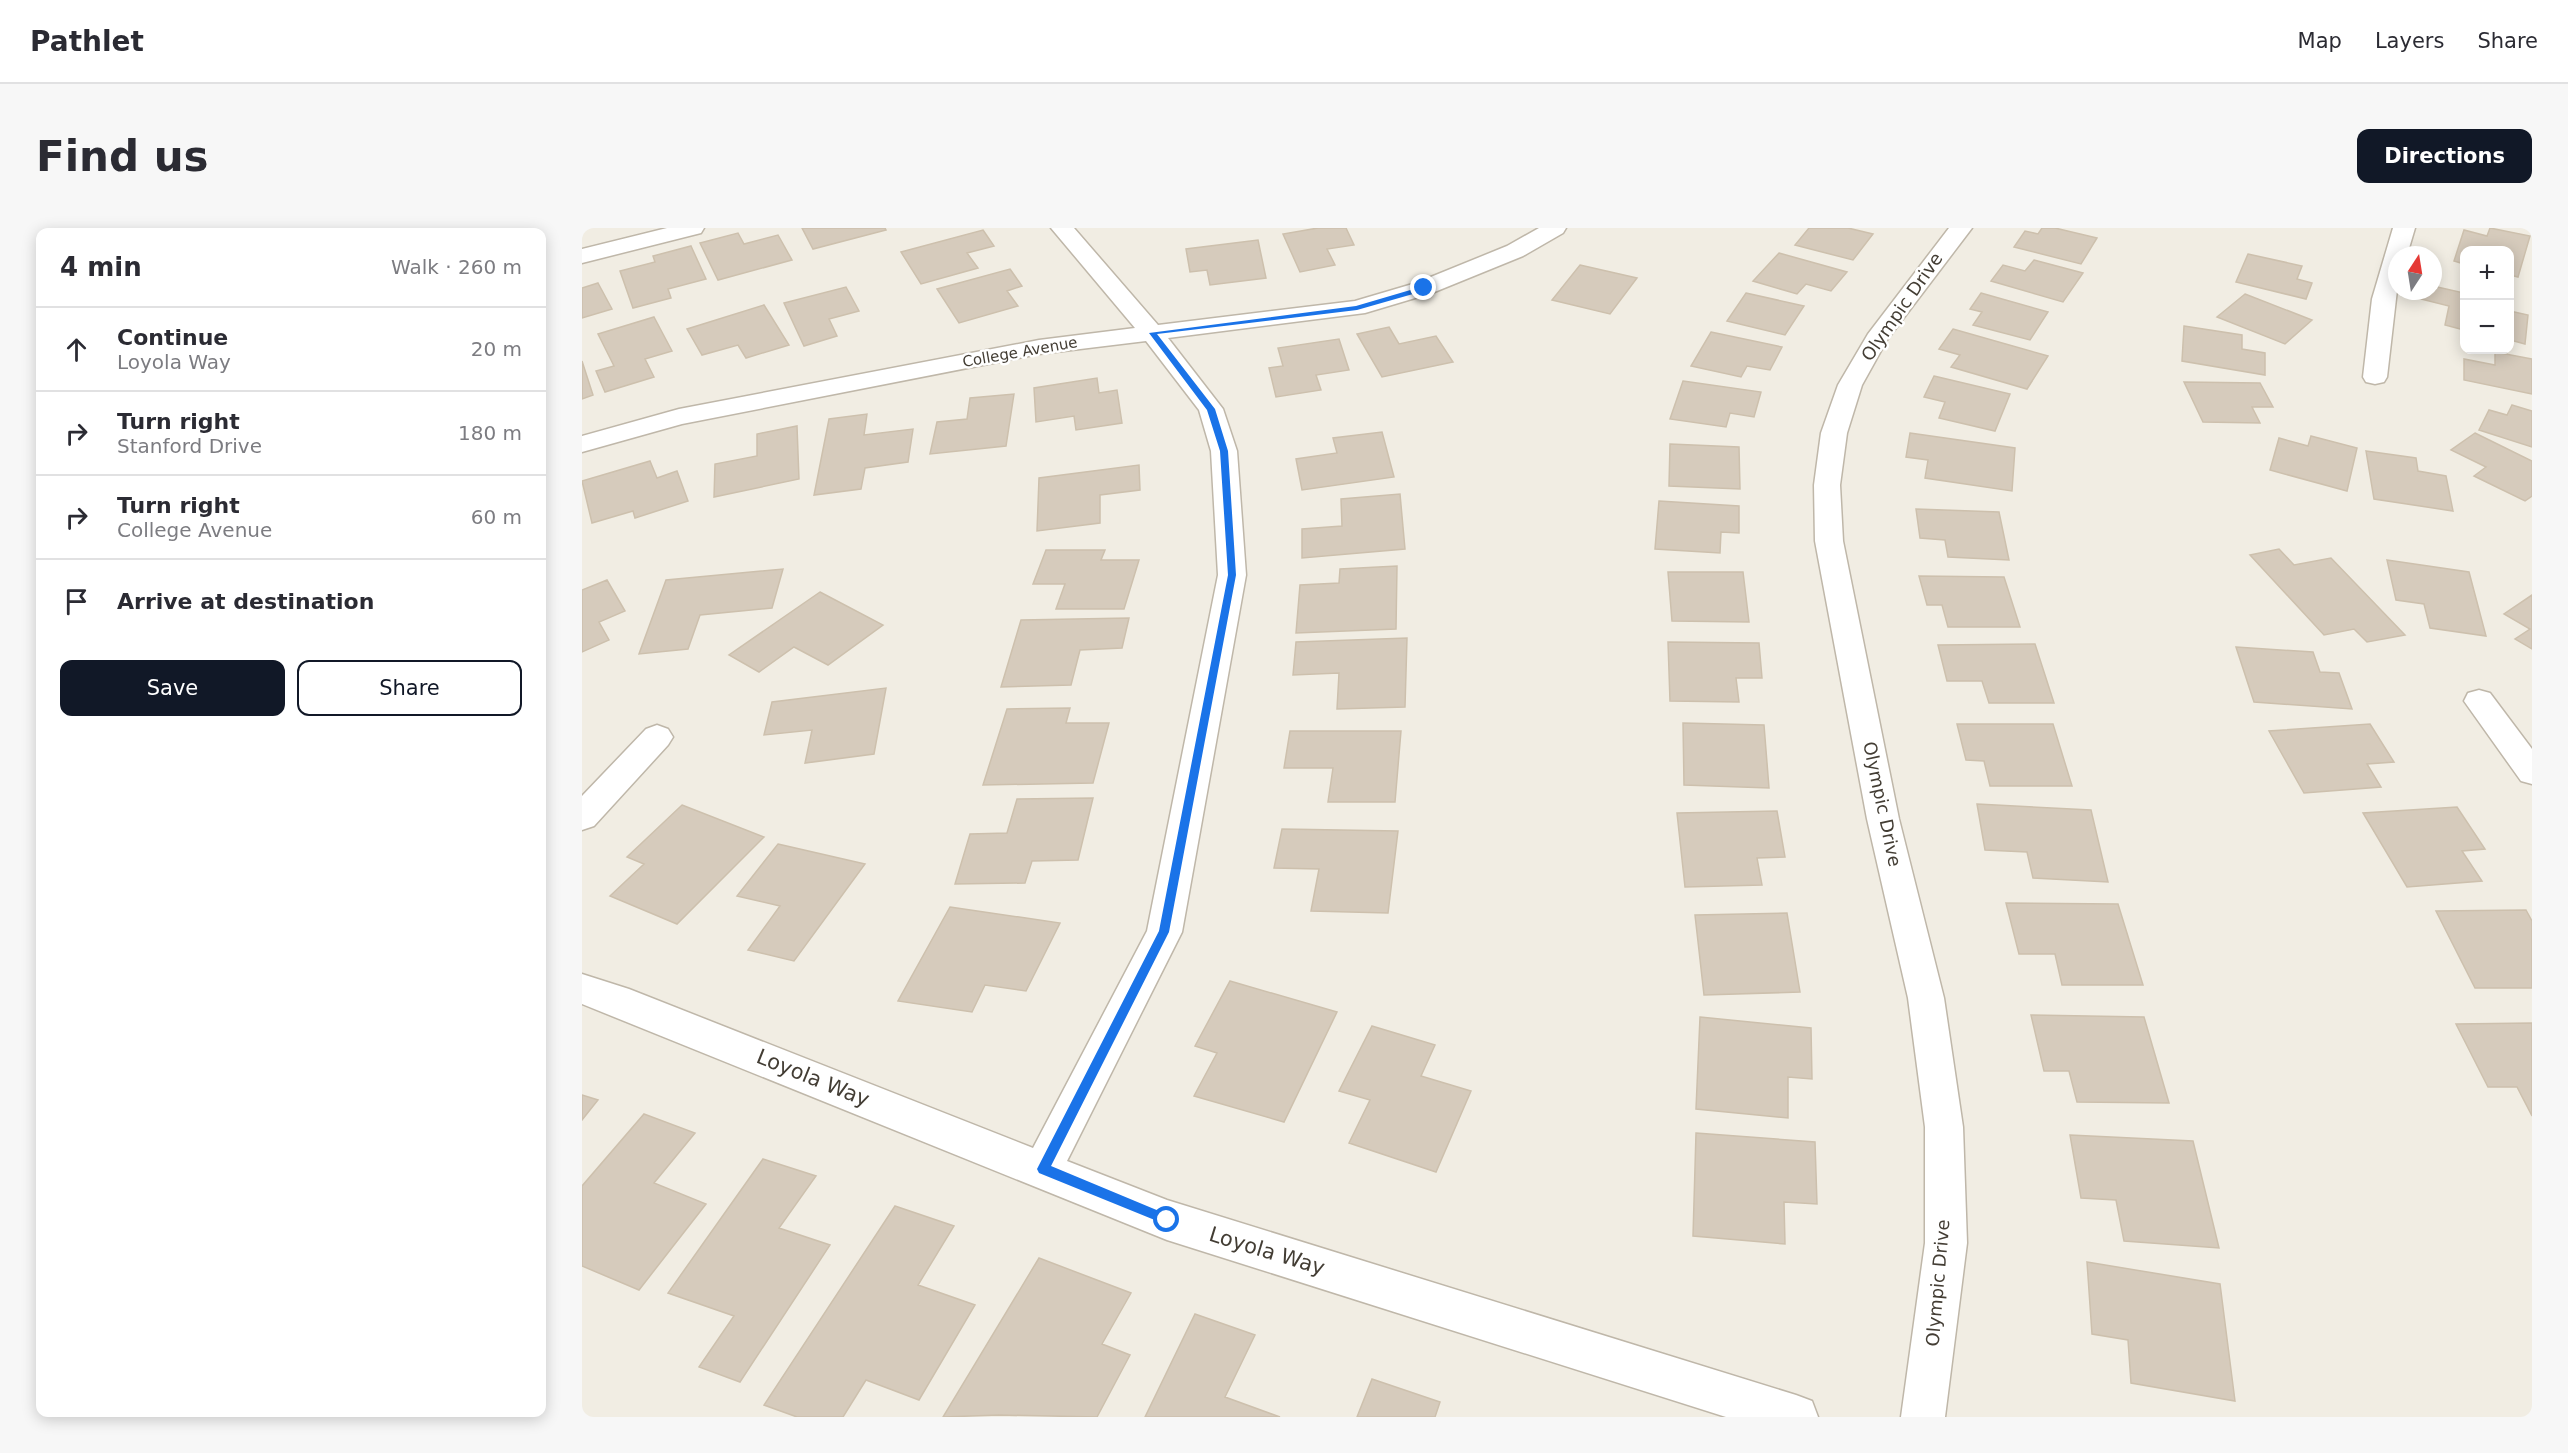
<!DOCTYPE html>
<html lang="en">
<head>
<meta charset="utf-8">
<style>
  body { margin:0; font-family:"DejaVu Sans",sans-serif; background:#f7f7f7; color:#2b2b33 }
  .controls { position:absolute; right:18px; top:18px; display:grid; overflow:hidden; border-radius:12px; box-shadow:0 3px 15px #0003 }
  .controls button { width:54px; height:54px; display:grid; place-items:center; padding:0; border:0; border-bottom:2px solid #e1e1e2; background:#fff; color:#2b2b33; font:30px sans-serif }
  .compass { position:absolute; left:1806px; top:18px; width:54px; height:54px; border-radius:50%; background:#fff; box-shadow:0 3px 15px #0003; rotate:12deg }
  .stop { position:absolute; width:18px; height:18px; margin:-14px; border:4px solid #1a73e8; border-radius:50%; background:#fff }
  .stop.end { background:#1a73e8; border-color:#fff; box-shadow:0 2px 6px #0008 }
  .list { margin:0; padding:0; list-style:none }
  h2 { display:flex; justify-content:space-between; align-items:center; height:78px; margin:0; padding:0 24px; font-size:26px }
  h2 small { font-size:20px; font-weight:400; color:#7c7c81 }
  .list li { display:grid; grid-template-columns:39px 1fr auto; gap:18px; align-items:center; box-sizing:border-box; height:84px; padding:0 24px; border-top:2px solid #e1e1e2 }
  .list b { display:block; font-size:22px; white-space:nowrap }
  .list p { margin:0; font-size:20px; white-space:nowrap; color:#7c7c81 }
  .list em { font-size:20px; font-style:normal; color:#7c7c81 }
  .actions { display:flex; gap:12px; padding:18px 24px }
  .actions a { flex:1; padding:14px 0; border:2px solid #111827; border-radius:12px; text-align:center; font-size:21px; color:#111827 }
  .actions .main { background:#111827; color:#fff }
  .icon { flex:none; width:33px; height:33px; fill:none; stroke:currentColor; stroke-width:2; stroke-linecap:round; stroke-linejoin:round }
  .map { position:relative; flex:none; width:1950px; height:1189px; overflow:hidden; border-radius:12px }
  header { display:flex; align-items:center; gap:36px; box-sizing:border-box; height:84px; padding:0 30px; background:#fff; border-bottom:2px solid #e1e1e2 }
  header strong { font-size:28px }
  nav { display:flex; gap:33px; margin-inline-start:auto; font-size:21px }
  .intro { display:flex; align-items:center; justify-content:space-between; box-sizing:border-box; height:144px; padding:0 36px }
  h1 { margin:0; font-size:42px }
  .button { padding:15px 27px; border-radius:12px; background:#111827; color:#fff; font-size:21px; font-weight:700 }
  main { display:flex; gap:36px; padding:0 36px }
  aside { flex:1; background:#fff; border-radius:12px; box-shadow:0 3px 15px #0003 }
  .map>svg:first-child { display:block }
  .building { fill:#d6cbbc; stroke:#cdc0ad; stroke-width:1.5 }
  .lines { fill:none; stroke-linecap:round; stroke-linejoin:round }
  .street-casing { stroke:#bfb7a9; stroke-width:3 }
  .street { fill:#fff; fill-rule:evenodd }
  .route { fill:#1a73e8 }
  .labels { text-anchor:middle; stroke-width:5; stroke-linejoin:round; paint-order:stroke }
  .far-street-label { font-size:15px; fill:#433d34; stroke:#fff }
  .street-label { font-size:18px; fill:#433d34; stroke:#fff }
  .near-street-label { font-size:21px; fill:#433d34; stroke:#fff }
</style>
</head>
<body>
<header>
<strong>Pathlet</strong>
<nav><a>Map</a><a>Layers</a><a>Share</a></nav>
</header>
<div class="intro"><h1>Find us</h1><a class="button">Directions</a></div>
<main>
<aside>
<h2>4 min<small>Walk · 260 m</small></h2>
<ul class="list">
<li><svg class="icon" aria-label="ahead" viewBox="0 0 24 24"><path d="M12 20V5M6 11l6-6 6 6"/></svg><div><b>Continue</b><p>Loyola Way</p></div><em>20 m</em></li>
<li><svg class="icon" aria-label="right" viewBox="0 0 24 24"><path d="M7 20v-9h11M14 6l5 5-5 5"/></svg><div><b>Turn right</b><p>Stanford Drive</p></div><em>180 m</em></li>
<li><svg class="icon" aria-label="right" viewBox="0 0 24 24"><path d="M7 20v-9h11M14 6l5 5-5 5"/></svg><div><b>Turn right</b><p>College Avenue</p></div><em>60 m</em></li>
<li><svg class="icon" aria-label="arrive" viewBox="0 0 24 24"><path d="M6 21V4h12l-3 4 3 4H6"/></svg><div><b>Arrive at destination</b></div></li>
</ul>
<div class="actions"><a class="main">Save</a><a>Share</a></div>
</aside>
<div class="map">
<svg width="1950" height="1189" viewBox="0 0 1950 1189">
  <rect width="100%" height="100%" fill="#f1ede3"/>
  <path class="building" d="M220,0H303L304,2L231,21Z
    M736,0H764L772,17L745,21L753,37L718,44L701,6Z
    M1227,0H1266L1291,6L1271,32L1213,17Z
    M1460,0H1473L1515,10L1499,36L1432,19L1443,3L1456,6Z
    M1908,0L1948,8L1936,49L1928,47V22H1882V36L1872,33L1882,2L1905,8Z
    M401,2L412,18L385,25L396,40L339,56L319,24Z
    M156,5L162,16L196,7L210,32L136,52L118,15Z
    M676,12L684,50L628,57L625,42L608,44L604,21Z
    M109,18L124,51L86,61L89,70L51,80L38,43L73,34L71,28Z
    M1197,25L1265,44L1249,63L1224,56L1215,66L1171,53Z
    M1666,26L1720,38L1715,51L1730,55L1724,71L1654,54Z
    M1452,32L1501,45L1481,74L1409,53L1421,37L1443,43Z
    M998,37L1055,50L1028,86L970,72Z
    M428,41L440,58L425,63L436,78L377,95L355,61Z
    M16,55L30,81L0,90V60Z
    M1851,58L1882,65V102L1863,97L1867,78L1835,70L1837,63H1851Z
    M264,59L277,83L247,91L255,108L222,118L202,75Z
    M1164,65L1222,78L1203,107L1145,93Z
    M1399,65L1466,84L1448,112L1391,97L1400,84L1388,81Z
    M1663,66L1730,92L1703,116L1635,89Z
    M182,77L207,117L164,130L156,117L120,127L105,101Z
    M1928,83L1946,87L1943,116L1928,112Z
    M72,89L90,123L63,131L72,149L23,164L14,143L32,138L16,106Z
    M1602,98L1660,107V121L1683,125V147L1600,133Z
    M807,99L817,116L854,108L871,134L800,149L775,106Z
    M1371,101L1466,128L1445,161L1369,139L1378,127L1357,121Z
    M1129,104L1200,119L1188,142L1165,138L1159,149L1109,138Z
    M757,111L767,142L734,147L739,162L694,169L687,140L701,138L696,120Z
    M1913,124L1950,131V166L1882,152V131L1913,137Z
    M0,133L11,167L0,171Z
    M1352,148L1428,166L1413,203L1357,190L1363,174L1342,169Z
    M515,150L517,165L535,162L540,195L494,202L492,188L454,194L452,160Z
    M1101,153L1179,164L1172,189L1148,185L1144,199L1088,191Z
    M1602,154L1678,155L1691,179H1670L1678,195L1621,194Z
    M432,166L424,218L348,226L355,194L385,191L388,170Z
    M1930,177L1950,183V219L1897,202L1907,182L1925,187Z
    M285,186L282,207L331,201L326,234L283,240L279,261L232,267L247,191Z
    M215,198L217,251L132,269L133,236L175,228V206Z
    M800,204L812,249L720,262L714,231L755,225L751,210Z
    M1328,205L1433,220L1430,263L1343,250L1346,232L1324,229Z
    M1893,205L1950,233V268L1943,273L1892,248L1904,239L1869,222Z
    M1729,208L1775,220L1765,263L1688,242L1697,210L1726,218Z
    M1088,216L1157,219L1158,261L1087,258Z
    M1784,223L1834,230L1836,243L1864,248L1871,283L1792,271Z
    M68,233L75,250L95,243L106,273L53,290L51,283L10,295L0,253Z
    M557,237L558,262L518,267V295L455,303L457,250Z
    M818,266L823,321L720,330V301L760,298L759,271Z
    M1077,273L1157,278V305L1139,304L1138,325L1073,321Z
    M1334,281L1417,284L1427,332L1366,329L1363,312L1338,310Z
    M1697,321L1712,337L1749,330L1823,407L1785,414L1772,401L1742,407L1668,327Z
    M464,322H523L519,332H557L542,381H474L483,356H451Z
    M1805,332L1887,344L1904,408L1848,400L1842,376L1814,372Z
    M815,338L814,401L714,405L718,357L757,355L758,341Z
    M201,341L190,380L118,387L106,421L57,426L84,352Z
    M1086,344H1161L1167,394L1090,393Z
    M1337,348L1422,349L1438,399H1366L1360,377H1345Z
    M25,352L43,383L17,394L27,412L0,424V362Z
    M238,364L301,397L246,437L212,419L177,444L147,427Z
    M1950,367V421L1933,411L1948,401L1922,386Z
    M547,390L540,420L498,422L489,457L419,459L439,392Z
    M825,410L823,479L755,481L757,445L711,447L714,414Z
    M1086,414L1177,415L1180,450H1154L1157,474L1088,473Z
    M1453,416L1472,475H1407L1400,453H1365L1356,417Z
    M1654,419L1731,424L1738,444L1757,445L1770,481L1672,474Z
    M304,460L292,526L223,535L230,502L182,507L190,474Z
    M488,480L484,495H527L511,555L401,557L425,481Z
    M1101,495L1182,497L1187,560L1102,557Z
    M1375,496H1471L1490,558H1408L1402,533L1384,532Z
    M1788,496L1812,534L1785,536L1799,559L1722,565L1687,503Z
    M708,503H819L813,574H746L751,540H702Z
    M511,570L496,632L450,633L443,655L373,656L388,606L425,605L435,571Z
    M1395,576L1509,582L1526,654L1451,650L1445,624L1403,622Z
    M100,577L182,609L95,696L28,668L62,636L45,629Z
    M1875,579L1903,621L1880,623L1900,653L1825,659L1781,585Z
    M1195,583L1203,629L1175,630L1180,657L1103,659L1095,585Z
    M700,601L816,603L806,685L729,683L737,641L692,640Z
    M196,616L283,636L212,733L166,722L198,678L155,668Z
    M1424,675L1536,676L1561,757H1480L1473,726H1437Z
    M368,679L478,695L444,763L403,757L390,784L316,773Z
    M1944,682L1950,693V760H1893L1854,683Z
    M1205,685L1218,764L1122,767L1113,687Z
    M648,753L755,784L702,894L612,868L635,825L613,818Z
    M1449,787L1562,789L1587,875L1495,874L1487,843H1462Z
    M1118,789L1229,800L1230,851L1206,849V890L1114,881Z
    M1950,795V888L1935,859H1906L1874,796Z
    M790,798L853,817L839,848L889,863L854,944L767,915L788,872L757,863Z
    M0,867L16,872L0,892Z
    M62,886L113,905L72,955L124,976L57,1062L0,1038V958Z
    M1114,905L1233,914L1235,976L1202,974L1203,1016L1111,1008Z
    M1488,907L1611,913L1637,1020L1542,1013L1534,972L1499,970Z
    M181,931L234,948L197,1000L248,1017L158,1154L117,1139L152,1088L86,1065Z
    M313,978L372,998L336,1057L393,1077L337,1172L284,1152L261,1189H215L182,1177Z
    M457,1030L549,1065L520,1116L548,1127L515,1189L417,1187L361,1189Z
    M1505,1034L1638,1056L1653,1173L1549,1155L1546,1112L1510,1106Z
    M613,1086L673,1107L643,1169L698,1189H563Z
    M790,1151L858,1174L853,1189H775Z"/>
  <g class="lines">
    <defs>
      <path id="street" d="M85,0H122L119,5L0,35V21Z
        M469,0H492L576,97L773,73L834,55L925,18L957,0H984L981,5L941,28L850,65L783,85L586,110L641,181L655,223L664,347L600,704L485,933L585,972L1214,1167L1230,1173L1236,1189H1144L585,1012L0,776V746L47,761L451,920L565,703L636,347L629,223L617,182L564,113L457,126L100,196L0,224V208L97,181L457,112L553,100Z
        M1367,0H1390L1305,112L1280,157L1265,205L1258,257L1261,313L1317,591L1362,770L1381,899L1385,1015L1363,1189H1319L1343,1015V899L1326,770L1285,591L1233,313L1232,257L1239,205L1256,157L1286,106Z
        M1811,0H1833L1825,27H1815V62L1805,149L1802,154L1793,156L1784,154L1781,149L1790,71Z
        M1897,462L1908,465L1950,521V556L1939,553L1882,473L1886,465Z
        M75,497L86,501L91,509L86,517L12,598L0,602V568L64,501Z"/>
    </defs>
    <use href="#street" class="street-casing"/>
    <use href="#street" class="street"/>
  </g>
  <path class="route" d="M842,58L845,62L775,82L575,106L633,181L646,223L654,347L587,704L469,938L589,988L591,992L585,997L457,945L455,941L577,703L646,347L638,223L625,182L567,105L774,78Z"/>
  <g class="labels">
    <g class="far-street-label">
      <text transform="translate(438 124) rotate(-10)" y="5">College Avenue</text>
    </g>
    <g class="street-label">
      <text transform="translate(1320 79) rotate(-55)" y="6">Olympic Drive</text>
      <text transform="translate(1300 576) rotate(78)" y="6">Olympic Drive</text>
      <text transform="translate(1356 1055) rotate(-85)" y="6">Olympic Drive</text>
    </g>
    <g class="near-street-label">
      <text transform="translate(231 850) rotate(22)" y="7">Loyola Way</text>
      <text transform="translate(685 1023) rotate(17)" y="7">Loyola Way</text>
    </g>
  </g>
</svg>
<div class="controls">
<button>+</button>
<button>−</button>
</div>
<svg class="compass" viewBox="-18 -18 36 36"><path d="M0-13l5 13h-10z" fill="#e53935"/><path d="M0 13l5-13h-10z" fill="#7c7c81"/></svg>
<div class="stop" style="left:585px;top:992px"></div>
<div class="stop end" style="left:842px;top:60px"></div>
</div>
</main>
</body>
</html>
